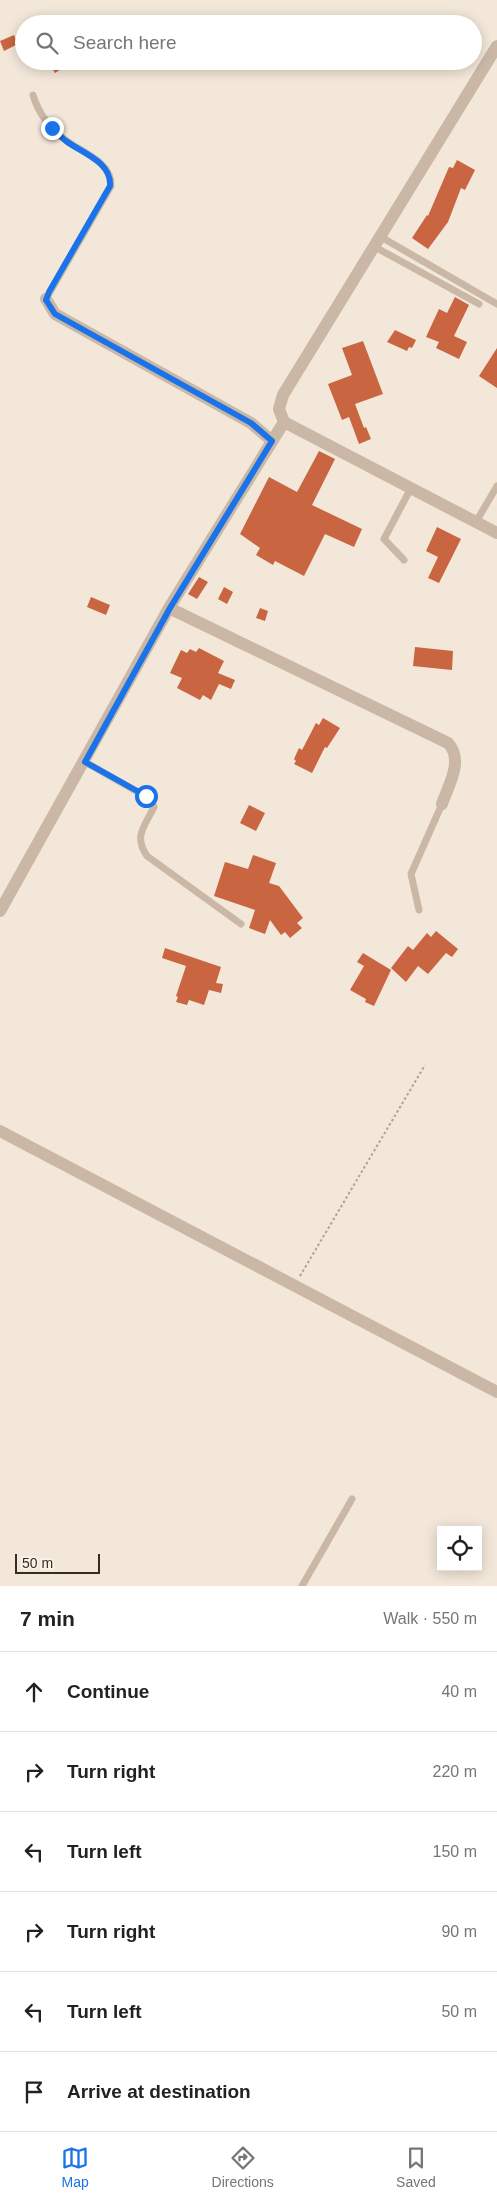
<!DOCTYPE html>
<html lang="en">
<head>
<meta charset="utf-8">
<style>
  body { margin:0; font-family:Helvetica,sans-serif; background:#f6f6f6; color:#222 }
  .controls { position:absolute; right:15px; bottom:15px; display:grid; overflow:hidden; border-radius:0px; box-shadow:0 2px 12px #0003 }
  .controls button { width:45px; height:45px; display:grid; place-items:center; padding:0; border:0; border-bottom:1px solid #e0e0e0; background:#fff; color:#222; font:25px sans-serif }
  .scale { position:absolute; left:15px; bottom:12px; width:85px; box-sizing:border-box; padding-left:5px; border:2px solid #352c26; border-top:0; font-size:14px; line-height:18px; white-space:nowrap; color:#352c26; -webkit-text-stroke:4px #faf1e5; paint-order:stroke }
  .stop { position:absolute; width:15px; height:15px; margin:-11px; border:4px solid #1a73e8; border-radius:50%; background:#fff }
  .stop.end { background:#1a73e8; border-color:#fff; box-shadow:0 1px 5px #0008 }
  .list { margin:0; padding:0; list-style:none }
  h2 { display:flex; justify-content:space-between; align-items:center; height:65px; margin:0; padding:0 20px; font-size:21px }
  h2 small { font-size:16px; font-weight:400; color:#767676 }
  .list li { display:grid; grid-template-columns:32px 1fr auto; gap:15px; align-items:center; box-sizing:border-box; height:80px; padding:0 20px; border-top:1px solid #e0e0e0 }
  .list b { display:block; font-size:19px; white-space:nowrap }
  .list em { font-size:16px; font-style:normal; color:#767676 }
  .icon { flex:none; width:28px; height:28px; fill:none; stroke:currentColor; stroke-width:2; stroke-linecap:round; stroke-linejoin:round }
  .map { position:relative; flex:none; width:497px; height:1586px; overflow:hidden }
  .search { position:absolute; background:#fff; box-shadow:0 2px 12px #0003; left:15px; right:15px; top:15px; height:55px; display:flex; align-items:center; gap:12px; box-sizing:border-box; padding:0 18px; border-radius:28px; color:#767676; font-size:19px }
  .sheet { height:545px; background:#fff }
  nav { display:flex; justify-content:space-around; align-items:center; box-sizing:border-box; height:70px; border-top:1px solid #e0e0e0; background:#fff; font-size:14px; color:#767676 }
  nav a { display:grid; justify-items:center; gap:2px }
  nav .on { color:#1a73e8 }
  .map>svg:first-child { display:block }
  .building { fill:#c96540 }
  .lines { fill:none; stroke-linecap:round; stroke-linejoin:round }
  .path { stroke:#b6a18f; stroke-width:2; stroke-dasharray:2.5 2.5; stroke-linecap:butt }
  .lane { stroke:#cab7a5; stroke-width:7 }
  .street { stroke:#cab7a5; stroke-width:12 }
  .route { stroke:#1a73e8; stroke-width:6 }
</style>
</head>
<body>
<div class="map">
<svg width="497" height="1586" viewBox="0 0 497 1586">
  <rect width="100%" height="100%" fill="#f2e7d9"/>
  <path class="building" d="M14,35L18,44L4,51L0,41Z
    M48,61H74L55,73Z
    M457,160L475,170L465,190L461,188L448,222L428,249L412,238L427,215L428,216L449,167L453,168Z
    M455,297L469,305L454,336L467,342L459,359L436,348L439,342L426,337L439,309L447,313Z
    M395,330L416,340L412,348L409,347L407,351L387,342Z
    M363,341L383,394L355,404L364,428L366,427L371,439L359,444L349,417L342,420L328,384L352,375L342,348Z
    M497,348V388L479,376Z
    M319,451L335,459L312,505L362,529L354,547L325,534L304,576L275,561L273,565L256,555L260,548L240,534L269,477L297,492Z
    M437,527L461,539L439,583L428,578L438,557L426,551Z
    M199,577L208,582L197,599L188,594Z
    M224,587L233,592L227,604L218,599Z
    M91,597L110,605L106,615L87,607Z
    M260,608L268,611L265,621L256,618Z
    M415,647L453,651L452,670L413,666Z
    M199,648L224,661L218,673L235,680L231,689L219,684L211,700L203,695L200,700L177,688L182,678L170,673L181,650L187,653L190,649L196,652Z
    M323,718L340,728L327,748L325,747L312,773L294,764L296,761L294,759L299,748L302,750L316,723L319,725Z
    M249,805L265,813L256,831L240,823Z
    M253,855L276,863L269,883L279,886L303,918L297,923L302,928L290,938L285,932L281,935L270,920L265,934L249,928L255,910L214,896L225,862L248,869Z
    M436,931L458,949L452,957L446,953L428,974L418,966L406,982L391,968L408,946L413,950L427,933L431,937Z
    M165,948L221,967L216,983L223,984L221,993L209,990L204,1005L189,1000L187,1005L176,1002L178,997L176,996L186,966L162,958Z
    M363,953L391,970L374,1006L365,1002L366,999L350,990L364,966L357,962Z"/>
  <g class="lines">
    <path class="path" d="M300,1276L425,1065"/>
    <path class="lane" d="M33,95C38,113 51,130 67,141C83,153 112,162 111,186L46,299
      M381,237L497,304
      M375,247L479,304
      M476,522L497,486
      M404,560L384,539L411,488
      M85,762L152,800L154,807C145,826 133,836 147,856L241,924
      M419,910L411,874L442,804
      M302,1586L352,1499"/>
    <path class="street" d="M497,46L283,395L279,409L284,422L497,533
      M46,299L55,314L251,423L272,441
      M169,608L448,743C464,760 449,784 442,804
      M0,911L169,608L284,422
      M0,1131L497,1392"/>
  </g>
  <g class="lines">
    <path class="route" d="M52,128C56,132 61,137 66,141C82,153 112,162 110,186L49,292L46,300L55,314L251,423L272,441L170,608L85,762L146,796"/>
  </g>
</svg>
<div class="controls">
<button><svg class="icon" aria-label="locate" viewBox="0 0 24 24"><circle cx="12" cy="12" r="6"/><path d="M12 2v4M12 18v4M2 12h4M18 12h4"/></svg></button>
</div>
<div class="scale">50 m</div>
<div class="stop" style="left:146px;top:796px"></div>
<div class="stop end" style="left:52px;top:128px"></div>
<div class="search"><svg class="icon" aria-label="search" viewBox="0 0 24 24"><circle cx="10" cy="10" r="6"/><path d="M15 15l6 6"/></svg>Search here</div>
</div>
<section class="sheet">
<h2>7 min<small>Walk · 550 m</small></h2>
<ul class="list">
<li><svg class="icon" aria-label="ahead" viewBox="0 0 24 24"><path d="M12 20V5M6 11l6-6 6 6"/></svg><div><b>Continue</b></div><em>40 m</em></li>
<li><svg class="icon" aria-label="right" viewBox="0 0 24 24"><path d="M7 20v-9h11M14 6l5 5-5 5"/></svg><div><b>Turn right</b></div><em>220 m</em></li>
<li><svg class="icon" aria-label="left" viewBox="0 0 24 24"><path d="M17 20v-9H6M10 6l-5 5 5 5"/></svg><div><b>Turn left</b></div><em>150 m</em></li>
<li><svg class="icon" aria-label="right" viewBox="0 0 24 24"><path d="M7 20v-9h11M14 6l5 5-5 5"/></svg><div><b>Turn right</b></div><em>90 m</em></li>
<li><svg class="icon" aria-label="left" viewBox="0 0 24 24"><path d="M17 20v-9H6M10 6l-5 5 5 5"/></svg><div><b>Turn left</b></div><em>50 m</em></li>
<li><svg class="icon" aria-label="arrive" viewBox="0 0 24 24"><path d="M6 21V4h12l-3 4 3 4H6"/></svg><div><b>Arrive at destination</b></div></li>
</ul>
</section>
<nav>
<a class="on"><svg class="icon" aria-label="map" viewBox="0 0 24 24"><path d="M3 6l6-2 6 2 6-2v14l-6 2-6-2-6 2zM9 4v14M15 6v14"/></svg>Map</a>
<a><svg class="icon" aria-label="directions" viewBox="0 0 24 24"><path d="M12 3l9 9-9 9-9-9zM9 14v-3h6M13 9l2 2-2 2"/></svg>Directions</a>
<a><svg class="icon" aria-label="saved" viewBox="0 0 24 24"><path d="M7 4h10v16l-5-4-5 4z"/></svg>Saved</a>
</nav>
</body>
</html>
